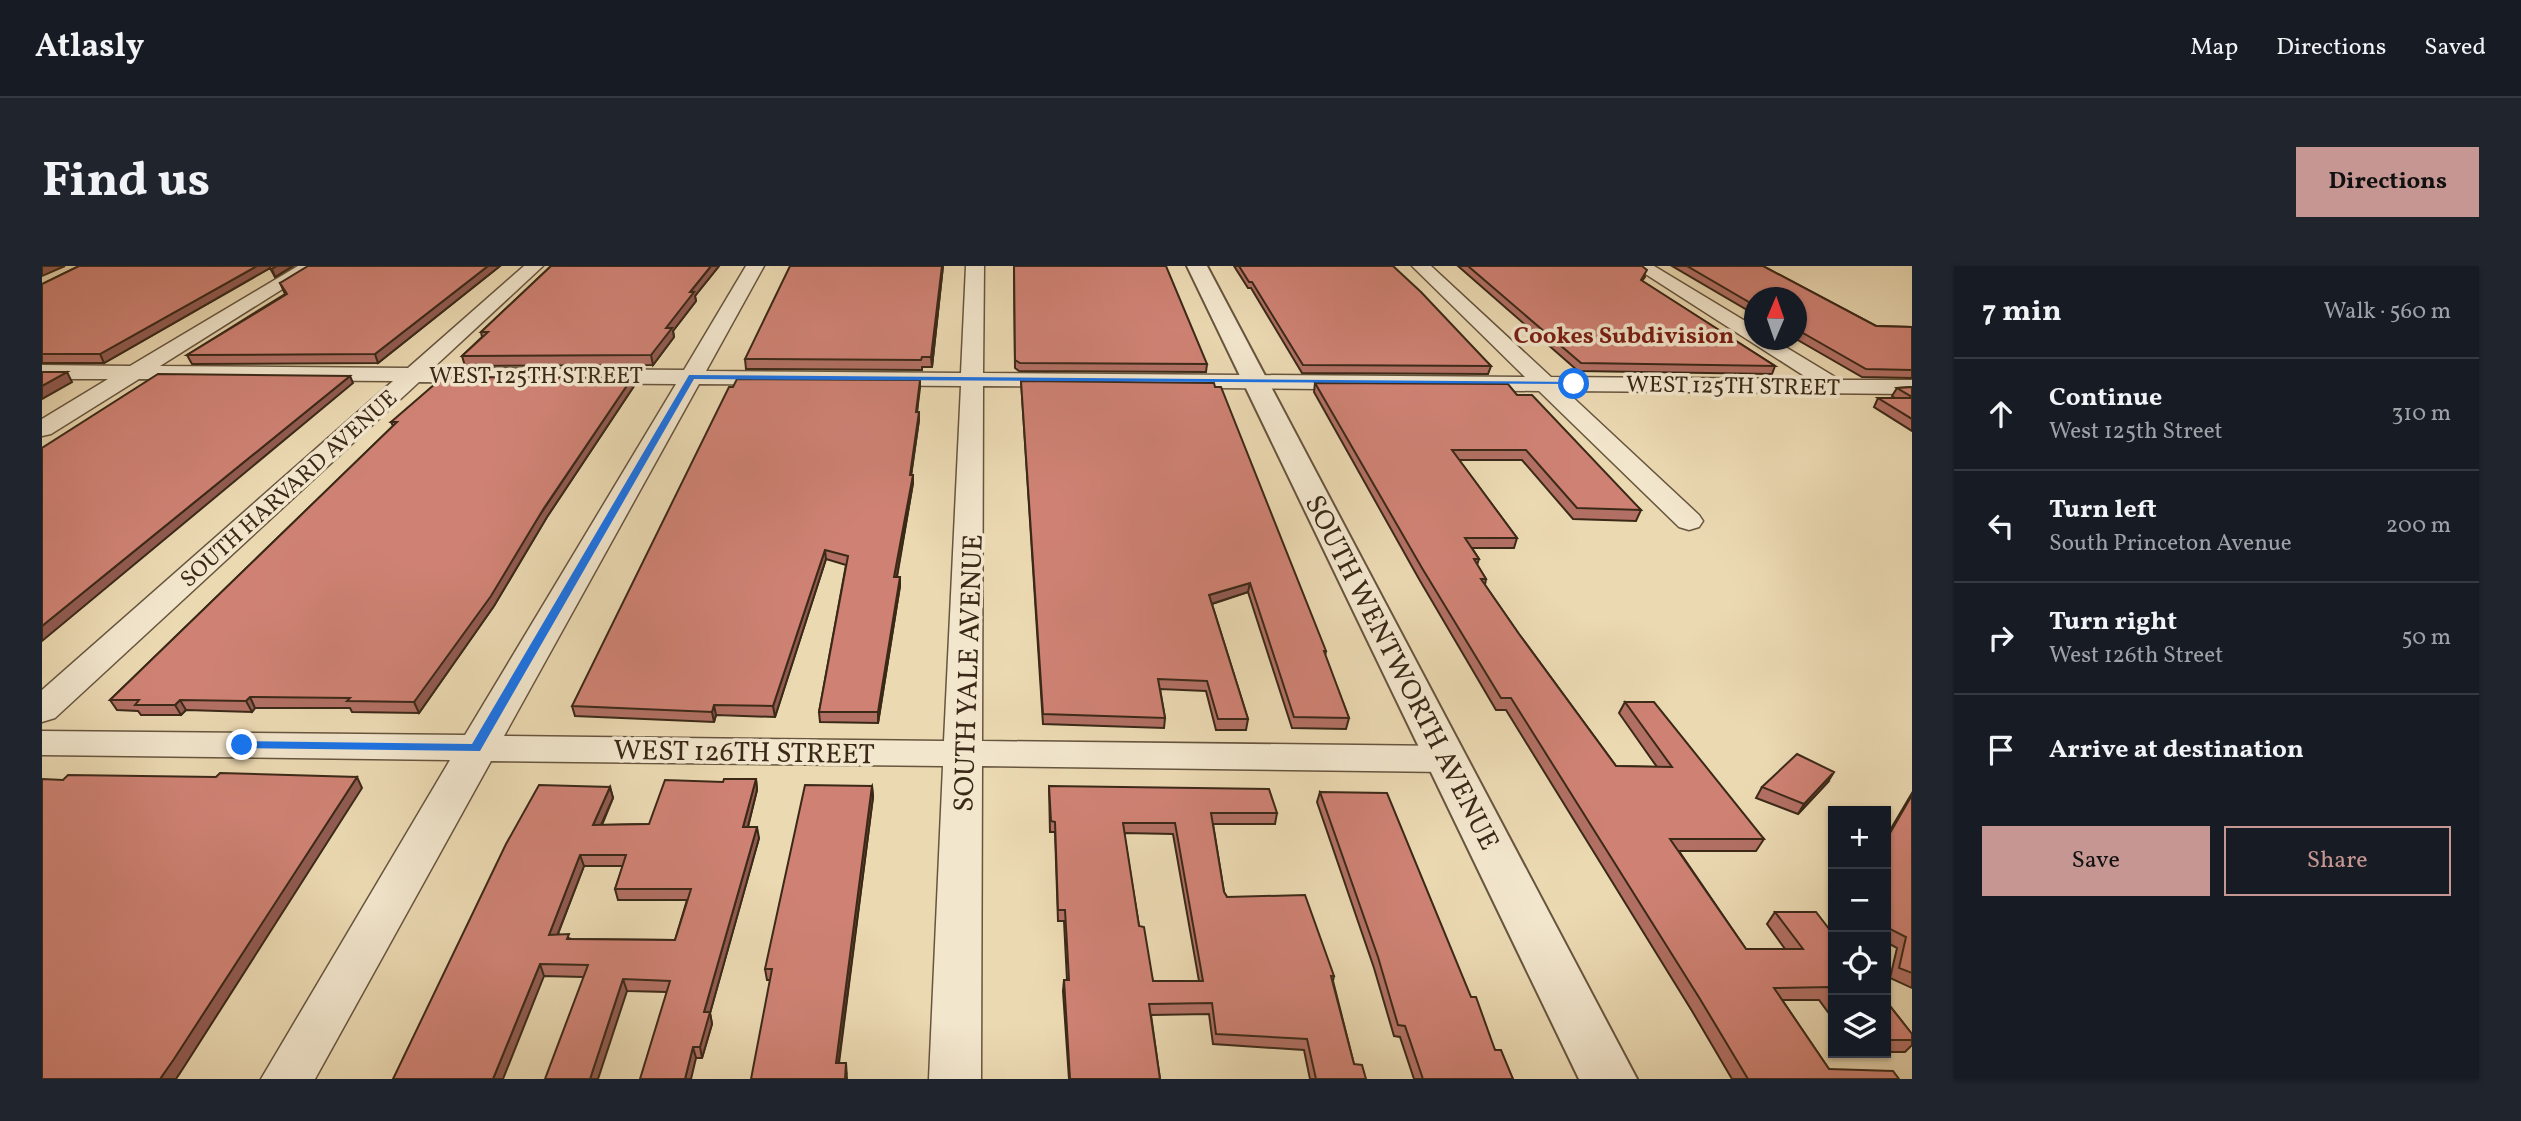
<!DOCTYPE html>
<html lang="en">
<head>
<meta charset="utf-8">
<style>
  body { margin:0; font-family:Vollkorn,serif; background:#20242c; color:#f1f3f6 }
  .controls { position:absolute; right:21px; bottom:21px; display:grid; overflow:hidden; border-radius:0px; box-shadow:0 2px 5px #0004 }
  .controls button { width:63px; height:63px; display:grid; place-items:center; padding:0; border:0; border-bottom:2px solid #363941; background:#171b24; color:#f1f3f6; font:35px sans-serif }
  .compass { position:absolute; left:1702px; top:21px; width:63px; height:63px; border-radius:50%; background:#171b24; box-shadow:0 2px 5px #0004; rotate:2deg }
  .stop { position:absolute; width:21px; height:21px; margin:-16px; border:5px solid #1a73e8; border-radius:50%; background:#fff }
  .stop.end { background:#1a73e8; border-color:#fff; box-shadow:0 2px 7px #0008 }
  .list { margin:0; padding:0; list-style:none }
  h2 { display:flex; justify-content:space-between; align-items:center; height:91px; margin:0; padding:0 28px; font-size:30px }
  h2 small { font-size:23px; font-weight:400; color:#9ea1a6 }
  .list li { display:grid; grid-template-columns:46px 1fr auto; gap:21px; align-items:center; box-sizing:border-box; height:112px; padding:0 28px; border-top:2px solid #363941 }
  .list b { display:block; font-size:26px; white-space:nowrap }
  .list p { margin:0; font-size:23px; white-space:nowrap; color:#9ea1a6 }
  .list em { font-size:23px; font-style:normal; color:#9ea1a6 }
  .actions { display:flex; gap:14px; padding:21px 28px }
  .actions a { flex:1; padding:16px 0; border:2px solid #c59692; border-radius:0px; text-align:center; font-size:24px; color:#c59692 }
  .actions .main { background:#c59692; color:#111 }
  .icon { flex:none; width:38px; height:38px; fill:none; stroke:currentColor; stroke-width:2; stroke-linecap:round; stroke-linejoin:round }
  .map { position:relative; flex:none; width:1870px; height:813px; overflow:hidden; border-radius:0px }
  header { display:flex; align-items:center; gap:42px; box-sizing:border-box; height:98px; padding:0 35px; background:#171b24; border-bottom:2px solid #363941 }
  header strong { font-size:33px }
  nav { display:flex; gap:38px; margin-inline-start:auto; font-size:24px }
  .intro { display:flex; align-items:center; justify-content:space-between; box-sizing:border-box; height:168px; padding:0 42px }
  h1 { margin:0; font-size:49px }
  .button { padding:18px 32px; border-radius:0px; background:#c59692; color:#111; font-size:24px; font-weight:700 }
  main { display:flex; gap:42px; padding:0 42px }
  aside { flex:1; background:#171b24; border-radius:0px; box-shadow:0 2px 5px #0004 }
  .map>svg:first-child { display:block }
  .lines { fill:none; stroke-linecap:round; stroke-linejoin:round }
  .minor-casing { stroke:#67553e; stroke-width:3 }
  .tertiary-casing { stroke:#67553e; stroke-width:4 }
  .minor { fill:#f2e6cd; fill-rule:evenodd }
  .tertiary { fill:#f2e6cd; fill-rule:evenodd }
  .wall { fill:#b27064; stroke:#3b2918; stroke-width:2; fill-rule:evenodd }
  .shaded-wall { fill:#915b51; stroke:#3b2918; stroke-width:2 }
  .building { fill:#cf8274; stroke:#3b2918; stroke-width:2; fill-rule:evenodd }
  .route { fill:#1a73e8 }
  .labels { text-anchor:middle; stroke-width:7; stroke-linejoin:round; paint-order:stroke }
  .far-street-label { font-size:23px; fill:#3b2918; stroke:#f2e6cd }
  .far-neighbourhood-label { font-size:24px; font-weight:bold; fill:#7a1f14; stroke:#f2e6cd }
  .street-label { font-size:28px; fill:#3b2918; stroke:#f2e6cd }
</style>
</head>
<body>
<header>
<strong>Atlasly</strong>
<nav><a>Map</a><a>Directions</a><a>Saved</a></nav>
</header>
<div class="intro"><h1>Find us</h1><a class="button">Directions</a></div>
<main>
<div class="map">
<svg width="1870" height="813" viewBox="0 0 1870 813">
  <rect width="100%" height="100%" fill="#ebd9b2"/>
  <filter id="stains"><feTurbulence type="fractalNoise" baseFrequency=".00286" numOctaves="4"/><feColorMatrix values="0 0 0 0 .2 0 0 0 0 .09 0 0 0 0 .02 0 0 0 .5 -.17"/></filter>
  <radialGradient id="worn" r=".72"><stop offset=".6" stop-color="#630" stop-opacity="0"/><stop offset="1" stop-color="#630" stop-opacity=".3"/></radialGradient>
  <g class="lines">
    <defs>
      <path id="minor" d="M256,0H277L118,100L366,102L482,0H501L391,102L642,104L704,0H722L664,105L919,107L924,0H942L941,107L1483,111L1370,0H1389L1509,111L1767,113L1591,0H1612L1713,61V74H1732L1798,114H1870V128L1524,125L1657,249L1661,255L1657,261L1647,264L1637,261L1497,125L941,120L940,475L1404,480L1418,484L1423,493L1418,502L1404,506L940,500L939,813H887L901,500L449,495L273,813H219L408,494L0,489V465L423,469L634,118L377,116L13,452L0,456V424L351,115L97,113L9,168L0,170V153L66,113H0V99L88,100ZM657,118L919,120L902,475L462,470Z"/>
      <path id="tertiary" d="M1145,0H1165L1595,813H1537Z"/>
    </defs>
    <use href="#minor" class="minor-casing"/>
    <use href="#tertiary" class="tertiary-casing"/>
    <use href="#minor" class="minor"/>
    <use href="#tertiary" class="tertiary"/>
  </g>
  <path class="wall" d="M37,0H251L233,11L228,2L62,97H0V18Z
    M458,0L336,97L150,98L145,89L243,28L238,17Z
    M509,0H677L653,30L654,35L631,65L632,71L611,99L423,100L420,90L440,71L439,66Z
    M901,0L890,101H880V104L704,103L703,93Z
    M972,0L1165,98L1164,106L977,105L973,102Z
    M1192,0H1351L1449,100L1446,108L1260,107L1209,22H1206Z
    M1416,0H1600L1603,11L1600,15L1733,100L1730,108L1536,105Z
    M1630,0H1721L1834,60L1870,61V112L1820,111L1754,73V32H1712V48Z
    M590,112L592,120L505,251L452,340L377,447L310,446L308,442H213L210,446L144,444L139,449H99L96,445L75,444L68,434L351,160L349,156Z
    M878,114L875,146H877V154L869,209L871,217L855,311H858V320L836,457L778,456L777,446L804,299L784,293L733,451L674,449L672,456L533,450L530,440Z
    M979,115L1284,385L1283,390L1307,452L1304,463L1250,462L1206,326L1170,338L1206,453L1204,464H1174L1164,425L1118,423L1123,452L1122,462L1001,458Z
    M1273,117L1475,129L1599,244L1594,255L1531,253L1480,194H1417L1475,272L1472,282H1430L1437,293L1435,299L1444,313L1443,319L1477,368L1574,500L1615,501L1577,447L1583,436L1722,573L1714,585H1637L1704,683H1743L1725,658L1733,646L1791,668V753L1777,734H1740L1787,803L1857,813H1690L1650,745L1464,444H1454L1377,313L1272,126Z
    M1870,121V165L1832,141L1836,132H1853L1850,130L1855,122Z
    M714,513L715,524L706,561L717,572L668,747L670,758L660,792H654L625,726L585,725L541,711L502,710L351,813L568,521L571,532L560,559L607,558L681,516ZM542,600H581L573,623L576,634H645L633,674L529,673L516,668Z
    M1786,516L1756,548L1714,532L1720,521Z
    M830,520L831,531L797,797L805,808L728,714H725L723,703Z
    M1007,520L1235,547L1233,558H1171L1182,626L1185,631L1292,710L1291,715L1312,798L1324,813H1268L1262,784L1171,778L1167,748L1109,749L1118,813H1027L1021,725L1022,714H1025L1022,655H1016L1013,566H1008ZM1082,567L1131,568L1157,715H1111L1097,660Z
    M1278,526L1429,731L1453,784L1471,813H1372L1358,771L1352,770L1332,702L1275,536Z
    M1870,527V722L1848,712L1855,682L1844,676V571Z
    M1844,735L1870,768V779L1863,786H1844Z"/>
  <path class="shaded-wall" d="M1,0H23L0,10V1Z
    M215,0H227L228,2L62,97L58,88Z
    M235,0H251L233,11L230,3Z
    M446,0H458L336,97L333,88Z
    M669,0H677L653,30L654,35L631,65L632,71L611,99L609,89L624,62L648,26Z
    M900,0H901L890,101L889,91Z
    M25,106L30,116L0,133V120Z
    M308,110L311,117L0,375V360Z
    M590,112L592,120L505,251L452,340L377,447L372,436Z
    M878,114V122L874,154V146Z
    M877,146V154L868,217V209Z
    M871,209V217L853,320L852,311Z
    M783,284L784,293L733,451L731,440Z
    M858,311V320L836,457V446Z
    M1208,317L1206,326L1166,339L1167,329Z
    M208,431L213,442L210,446L204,435Z
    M138,434L144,444L139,449L133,439Z
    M672,439L674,449L672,456L670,446Z
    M1792,506L1786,516L1756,548L1762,538Z
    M315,511L320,522L140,804L134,813H118Z
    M714,513L715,524L703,572L701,561Z
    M830,520L831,531L795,808L794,797Z
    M568,521L571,532L554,570L551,559Z
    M715,561L717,572L668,747L670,758L660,792L658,781L662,746Z
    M538,589L542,600L511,680L507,669Z
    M498,698L502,710L461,813H451Z
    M581,713L585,725L556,813H548Z
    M651,781L654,792L649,813H643Z
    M804,797L805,813H803Z"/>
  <path class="building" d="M37,0H215L58,88H0V18Z
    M266,0H446L333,88L145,89L245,28L238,17Z
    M509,0H669L648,26H652L624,62H630L609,89L420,90L446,66H439Z
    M748,0H900L889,91H880L879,94L703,93Z
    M972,0H1124L1165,98L978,97L973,94Z
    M1197,0H1351L1379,26L1449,100L1261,99L1210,16H1207Z
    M1426,0H1600L1605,4L1599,14L1733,100L1539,97Z
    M1645,0H1721L1834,60L1870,61V104L1824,103L1754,63V32H1712V39Z
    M0,106H25L0,120Z
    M116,108L308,110L0,360V182Z
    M401,111L590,112L502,242L449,330L372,436L305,435L308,432L208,431L204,435L138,434L133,439H93L97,434H68L355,156H349Z
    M695,113L878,114L874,146H877L868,209H871L852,311H858L836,446H777L806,290L783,284L731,440L672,439L670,446L530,440L687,121H691Z
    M979,115L1172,117L1173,121H1179L1284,385H1282L1307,452L1252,451L1208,317L1167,329L1206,453H1176L1165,415L1116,413L1123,452L1001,448Z
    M1273,117L1466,118L1475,129H1490L1599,244L1535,242L1484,184H1410L1475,272H1423L1437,293H1432L1444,313H1439L1477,368L1574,500L1630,501L1583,436H1612L1722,573H1628L1704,683H1761L1733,646H1774L1791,668V727L1786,721L1732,722L1787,803L1851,805L1857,813H1706L1658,733L1469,432H1459L1380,302Z
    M1870,121V131L1855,122Z
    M1836,132H1870V153Z
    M1755,488L1792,506L1762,538L1720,521Z
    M178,507L315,511L132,793L118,813H0V513L21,514L26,509L174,511Z
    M682,513H714L701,561H715L662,746H668L658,781H651L643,813H598L628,715L581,713L548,813H503L546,699L498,698L451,813H351L464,578L497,519L568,521L551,559L607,558L623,514L681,516ZM538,589H584L573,623H649L633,674L525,673L527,668L507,669Z
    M763,519L830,520L794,797H804L803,813H709L730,703H723Z
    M1007,520L1227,523L1235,547H1169L1182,626L1185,631L1263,629L1292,710H1289L1312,798L1320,799L1324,813H1274L1265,773L1174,768L1170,737L1107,738L1118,813H1028L1022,714H1027L1023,644H1016L1013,556L1009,555ZM1081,557H1133L1161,715H1111L1102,661L1097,660Z
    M1278,526L1345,527L1429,731H1434L1453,784H1459L1471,813H1381L1363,760L1356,759L1336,691Z
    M1870,529V707L1857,702L1864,671L1844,661V574Z
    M1844,735L1870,768V774H1844Z"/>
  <path class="route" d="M647,109L1532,116L1536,118L652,113L438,485L195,482V476L200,475L430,478Z"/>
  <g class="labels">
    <g class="far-street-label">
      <text x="494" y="117">WEST 125TH STREET</text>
      <text transform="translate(1691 119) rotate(1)" y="8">WEST 125TH STREET</text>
      <text transform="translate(246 222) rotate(-42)" y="8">SOUTH HARVARD AVENUE</text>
    </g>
    <g class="far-neighbourhood-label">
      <text x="1582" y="77">Cookes Subdivision</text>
    </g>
    <g class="street-label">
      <text transform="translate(1361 406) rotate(63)" y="10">SOUTH WENTWORTH AVENUE</text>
      <text transform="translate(925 407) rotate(-88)" y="10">SOUTH YALE AVENUE</text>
      <text transform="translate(702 485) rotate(1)" y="10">WEST 126TH STREET</text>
    </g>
  </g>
  <rect width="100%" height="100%" filter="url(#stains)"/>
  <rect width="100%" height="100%" fill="url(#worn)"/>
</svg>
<div class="controls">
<button>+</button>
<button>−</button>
<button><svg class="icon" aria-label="locate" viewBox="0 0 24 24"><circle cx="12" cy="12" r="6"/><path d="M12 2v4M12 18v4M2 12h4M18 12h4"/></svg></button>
<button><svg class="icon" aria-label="layers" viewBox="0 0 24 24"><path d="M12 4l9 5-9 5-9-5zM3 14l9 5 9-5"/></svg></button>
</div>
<svg class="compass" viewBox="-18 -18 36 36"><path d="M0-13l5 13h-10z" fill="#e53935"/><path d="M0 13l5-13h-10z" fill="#9ea1a6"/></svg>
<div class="stop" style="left:1532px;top:118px"></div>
<div class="stop end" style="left:200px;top:479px"></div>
</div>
<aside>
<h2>7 min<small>Walk · 560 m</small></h2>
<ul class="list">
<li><svg class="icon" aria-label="ahead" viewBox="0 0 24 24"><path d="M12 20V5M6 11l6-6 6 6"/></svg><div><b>Continue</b><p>West 125th Street</p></div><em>310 m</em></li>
<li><svg class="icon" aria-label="left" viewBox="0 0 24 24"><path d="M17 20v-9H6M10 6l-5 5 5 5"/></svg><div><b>Turn left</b><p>South Princeton Avenue</p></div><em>200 m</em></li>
<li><svg class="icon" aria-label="right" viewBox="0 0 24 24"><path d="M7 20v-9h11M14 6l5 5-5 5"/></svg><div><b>Turn right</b><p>West 126th Street</p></div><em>50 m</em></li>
<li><svg class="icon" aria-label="arrive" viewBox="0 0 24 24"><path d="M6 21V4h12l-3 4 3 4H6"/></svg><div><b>Arrive at destination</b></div></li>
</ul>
<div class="actions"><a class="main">Save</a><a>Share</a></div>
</aside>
</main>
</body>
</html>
